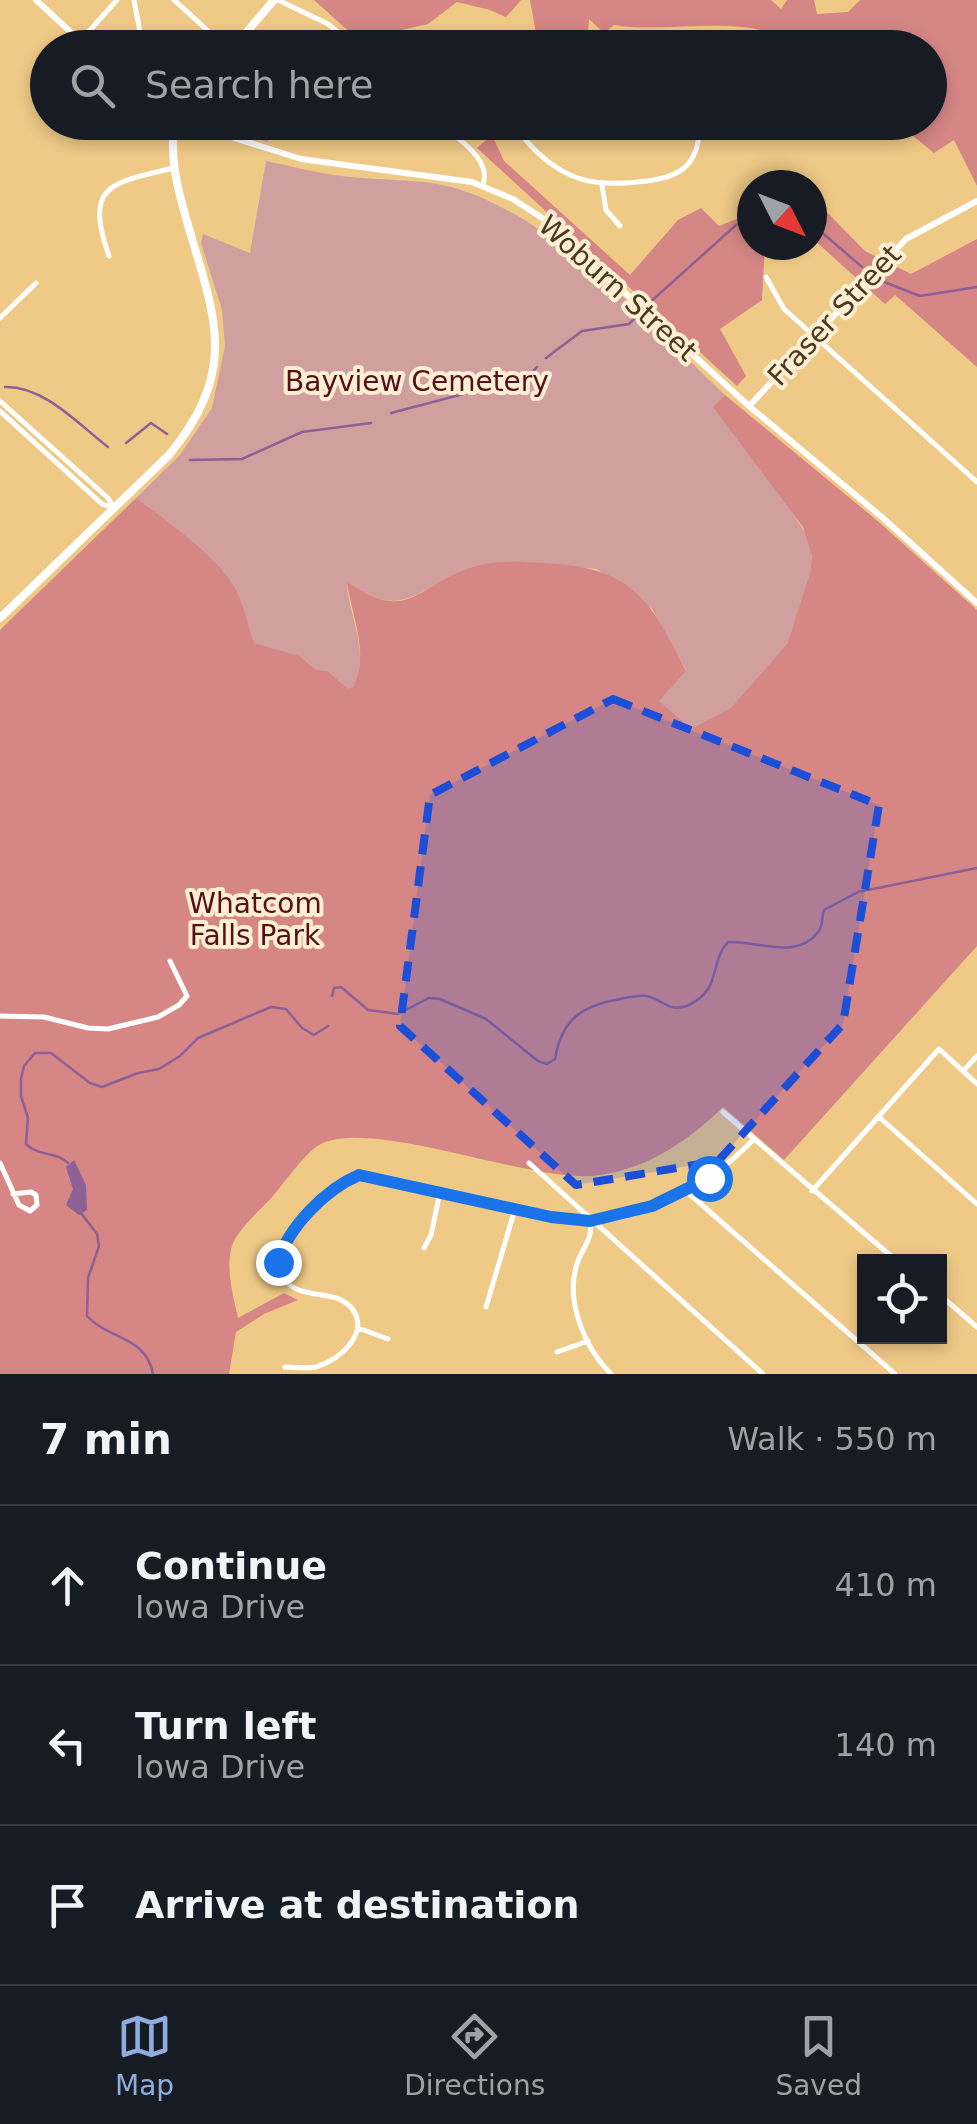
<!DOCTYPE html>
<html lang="en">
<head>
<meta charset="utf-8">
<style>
  body { margin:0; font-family:"DejaVu Sans",sans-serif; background:#242831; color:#f1f3f6 }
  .controls { position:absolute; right:30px; bottom:30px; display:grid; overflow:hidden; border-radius:0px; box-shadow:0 5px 15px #0003 }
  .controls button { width:90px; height:90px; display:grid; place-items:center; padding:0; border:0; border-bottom:2px solid #363941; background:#171b24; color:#f1f3f6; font:50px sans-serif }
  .compass { position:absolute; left:737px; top:170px; width:90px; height:90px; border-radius:50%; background:#171b24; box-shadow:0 5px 15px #0003; rotate:132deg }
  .stop { position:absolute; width:30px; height:30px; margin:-22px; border:8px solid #1a73e8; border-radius:50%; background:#fff }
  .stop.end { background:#1a73e8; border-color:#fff; box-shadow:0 2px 10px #0008 }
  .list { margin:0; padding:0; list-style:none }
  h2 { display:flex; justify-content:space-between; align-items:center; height:130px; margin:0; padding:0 40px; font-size:42px }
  h2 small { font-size:32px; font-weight:400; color:#9ea1a6 }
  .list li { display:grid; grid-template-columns:65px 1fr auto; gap:30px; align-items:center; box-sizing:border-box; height:160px; padding:0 40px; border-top:2px solid #363941 }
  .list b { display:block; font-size:38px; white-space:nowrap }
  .list p { margin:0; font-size:32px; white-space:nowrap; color:#9ea1a6 }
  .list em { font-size:32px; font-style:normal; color:#9ea1a6 }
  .icon { flex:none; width:55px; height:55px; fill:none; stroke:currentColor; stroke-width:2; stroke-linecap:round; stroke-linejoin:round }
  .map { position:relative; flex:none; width:977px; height:1374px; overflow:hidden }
  .search { position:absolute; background:#171b24; box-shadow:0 5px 15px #0003; left:30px; right:30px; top:30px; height:110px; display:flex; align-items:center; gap:25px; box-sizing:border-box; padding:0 35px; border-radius:55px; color:#9ea1a6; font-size:38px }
  .sheet { height:610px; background:#171b24 }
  nav { display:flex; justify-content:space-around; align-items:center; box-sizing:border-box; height:140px; border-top:2px solid #363941; background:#171b24; font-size:28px; color:#9ea1a6 }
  nav a { display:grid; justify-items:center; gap:5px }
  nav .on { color:#8facdf }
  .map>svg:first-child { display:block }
  .green { fill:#d1a09e; fill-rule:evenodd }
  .forest { fill:#d58685 }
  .water { fill:#8d6096 }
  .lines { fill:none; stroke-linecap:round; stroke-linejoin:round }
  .stream { stroke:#8d6096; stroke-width:2.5 }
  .minor { stroke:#fff; stroke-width:5 }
  .tertiary { stroke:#fff; stroke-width:6 }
  .secondary { stroke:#fff; stroke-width:8 }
  .route { stroke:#1a73e8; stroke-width:12 }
  .marked { fill:#1d4ed8; fill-opacity:0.2; stroke:#1d4ed8; stroke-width:8; stroke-dasharray:20 12; stroke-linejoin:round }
  .labels { text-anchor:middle; stroke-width:8; stroke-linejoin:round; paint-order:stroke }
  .street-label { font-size:28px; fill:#493a1e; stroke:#fdeed4 }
  .park-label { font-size:28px; fill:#571017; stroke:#fdeed4 }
</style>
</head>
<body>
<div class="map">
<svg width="977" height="1374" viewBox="0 0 977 1374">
  <rect width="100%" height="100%" fill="#efc986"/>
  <path class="green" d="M211,123H285L267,142Z
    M266,161C291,166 316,173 341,176C378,181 419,178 455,188C559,220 646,321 725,395L714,407L790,509L809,539L812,556L810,573L777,697L337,973L101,568L156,514L136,498L180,455L212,408L225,346L222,310L201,243L203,234L250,253ZM514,562L597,569L652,609L686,670L659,701L353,687C371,651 349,620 347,583C405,621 415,589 466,569C482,563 498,563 514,562Z"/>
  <path class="forest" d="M314,0H521L506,17L490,10L457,2L428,24L372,37L364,45Z
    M530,0H771L781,9L787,0H814L817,14L848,12L860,0H977V186L954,140L934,153L897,123L930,122V48L800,47C747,10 674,35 614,25L604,33L589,19L587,47H527L536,33Z
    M492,135L504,161L630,275L678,220L701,208L719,226L752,213V245H765L762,300L720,329L746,376L737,386L477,148Z
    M812,197L865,251L911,274L977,239V367L895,295L885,304L812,238Z
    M725,395L880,523L977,610V946L784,1160L723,1107C686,1143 643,1172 590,1176C523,1180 368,1117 319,1145C305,1153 284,1183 273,1196C261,1209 246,1222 237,1236C222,1257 233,1295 238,1318L284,1293L298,1300L264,1314L236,1332L229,1374H0V630L136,498C164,519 221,559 236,590C244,606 248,626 254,643L299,656L316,670L327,671L348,689L353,687C370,653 352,618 347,582C407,623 414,589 466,569C491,560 517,561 543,563C630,567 649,596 686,671L659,701L691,729L731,708L788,643L810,573L812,556L803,527L713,407Z"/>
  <path class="water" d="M74,1160L86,1185L87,1210L79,1215L66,1205L73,1189L66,1167Z"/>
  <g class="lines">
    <path class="stream" d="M812,224L862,267
      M879,280L920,296L977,287
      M647,305L736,225L752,217
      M546,358L582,331L629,324L636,317
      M5,387C44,386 78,424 108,447
      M391,413L528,377L537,367
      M126,443L151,423L167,434
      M190,460L242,459L302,432L371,423
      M332,996L334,988L341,987L368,1010L398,1014L429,998L440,999L486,1019L538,1061L547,1064L555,1059C561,1023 578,1007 615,1000C625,998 636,995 646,996C663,999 670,1014 689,1005C722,989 709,963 728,942C755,940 797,961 818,932C824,925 821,917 824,910L858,892L977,868
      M68,1163C56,1151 39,1157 26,1144L28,1118L21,1096V1079L24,1066L35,1053H51L90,1083L102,1087L138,1073L159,1069L180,1056L198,1038L271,1007L286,1009L302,1028L314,1035L328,1026
      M81,1213L97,1234L99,1246L88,1278L87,1316C109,1340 146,1336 153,1374"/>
    <path class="minor" d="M134,0L143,48
      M174,0L227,48
      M278,0L328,24L357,48
      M81,40L117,0
      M445,48C461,30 480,31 497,48
      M439,122C457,139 492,158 483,185
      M515,122C520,135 528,143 538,153C569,182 596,186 637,182C677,179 701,168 699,123
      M599,122L625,128L700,123
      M602,185L606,210L620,226
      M109,256C83,183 113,183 173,168
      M766,277L784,309L977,482
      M0,318L36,283
      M0,401L108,498L114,508
      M0,411L102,504L111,507
      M0,1016L44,1017L88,1028L108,1029L158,1017L179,1005L187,996L170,961
      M963,1071L977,1056
      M723,1112L898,1262
      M879,1117L977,1204
      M0,1163L19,1205L30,1211L37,1205L36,1195L31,1192L13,1194
      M529,1163L763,1374
      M686,1191L895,1374
      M812,1191L939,1049L977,1084
      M590,1224C593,1237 583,1248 578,1261C564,1299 584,1347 611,1374
      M424,1248L431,1235L440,1192
      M940,1295L977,1327
      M486,1307L515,1209
      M358,1328L388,1339
      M557,1352L588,1341
      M285,1367C294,1367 307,1369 316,1367C338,1361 370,1334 353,1310C336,1285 293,1305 281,1272C274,1256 285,1243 295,1231C314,1208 332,1186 359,1175C396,1186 435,1191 472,1199C504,1206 537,1218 569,1221C636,1227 709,1186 754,1139"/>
    <path class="tertiary" d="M36,0L88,48
      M184,122L301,159L472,182L513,199L545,220L749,406L883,518L977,603
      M749,406L906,239L977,201"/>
    <path class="secondary" d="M233,48L274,0
      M0,618L169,455C245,363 210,308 183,207C175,178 170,152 175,122"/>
  </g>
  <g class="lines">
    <path class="route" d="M278,1262C288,1227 326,1189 359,1175L551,1217L590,1221L652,1206L709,1178"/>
  </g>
  <path class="marked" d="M613,699L879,805L843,1024L718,1161L576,1185L400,1026L430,795Z"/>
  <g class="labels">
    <g class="street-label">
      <text transform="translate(618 288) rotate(42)" y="10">Woburn Street</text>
      <text transform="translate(834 315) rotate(-47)" y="10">Fraser Street</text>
    </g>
    <g class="park-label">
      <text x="417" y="391">Bayview Cemetery</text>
      <text x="255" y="913">Whatcom<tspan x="255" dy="32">Falls Park</tspan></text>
    </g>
  </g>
</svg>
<div class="controls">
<button><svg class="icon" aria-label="locate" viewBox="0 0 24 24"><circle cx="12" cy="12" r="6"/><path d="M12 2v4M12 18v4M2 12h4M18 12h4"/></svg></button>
</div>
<svg class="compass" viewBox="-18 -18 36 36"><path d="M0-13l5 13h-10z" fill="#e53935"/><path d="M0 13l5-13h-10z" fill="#9ea1a6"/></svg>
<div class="stop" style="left:709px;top:1178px"></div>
<div class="stop end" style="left:278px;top:1262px"></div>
<div class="search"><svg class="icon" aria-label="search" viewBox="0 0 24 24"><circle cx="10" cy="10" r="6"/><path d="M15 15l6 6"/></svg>Search here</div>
</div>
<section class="sheet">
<h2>7 min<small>Walk · 550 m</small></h2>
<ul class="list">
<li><svg class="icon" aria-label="ahead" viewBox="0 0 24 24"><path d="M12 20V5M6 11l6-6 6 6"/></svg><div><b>Continue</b><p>Iowa Drive</p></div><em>410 m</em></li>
<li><svg class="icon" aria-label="left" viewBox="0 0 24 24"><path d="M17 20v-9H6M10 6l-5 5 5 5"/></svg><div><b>Turn left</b><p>Iowa Drive</p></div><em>140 m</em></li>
<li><svg class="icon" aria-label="arrive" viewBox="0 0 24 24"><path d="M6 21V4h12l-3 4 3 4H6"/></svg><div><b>Arrive at destination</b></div></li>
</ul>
</section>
<nav>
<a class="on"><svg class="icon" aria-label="map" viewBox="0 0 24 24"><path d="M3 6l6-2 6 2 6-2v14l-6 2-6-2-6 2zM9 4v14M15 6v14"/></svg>Map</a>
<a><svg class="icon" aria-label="directions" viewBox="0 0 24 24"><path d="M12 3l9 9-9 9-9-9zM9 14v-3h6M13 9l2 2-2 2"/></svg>Directions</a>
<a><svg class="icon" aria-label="saved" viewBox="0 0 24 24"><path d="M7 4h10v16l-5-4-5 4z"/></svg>Saved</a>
</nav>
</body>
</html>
